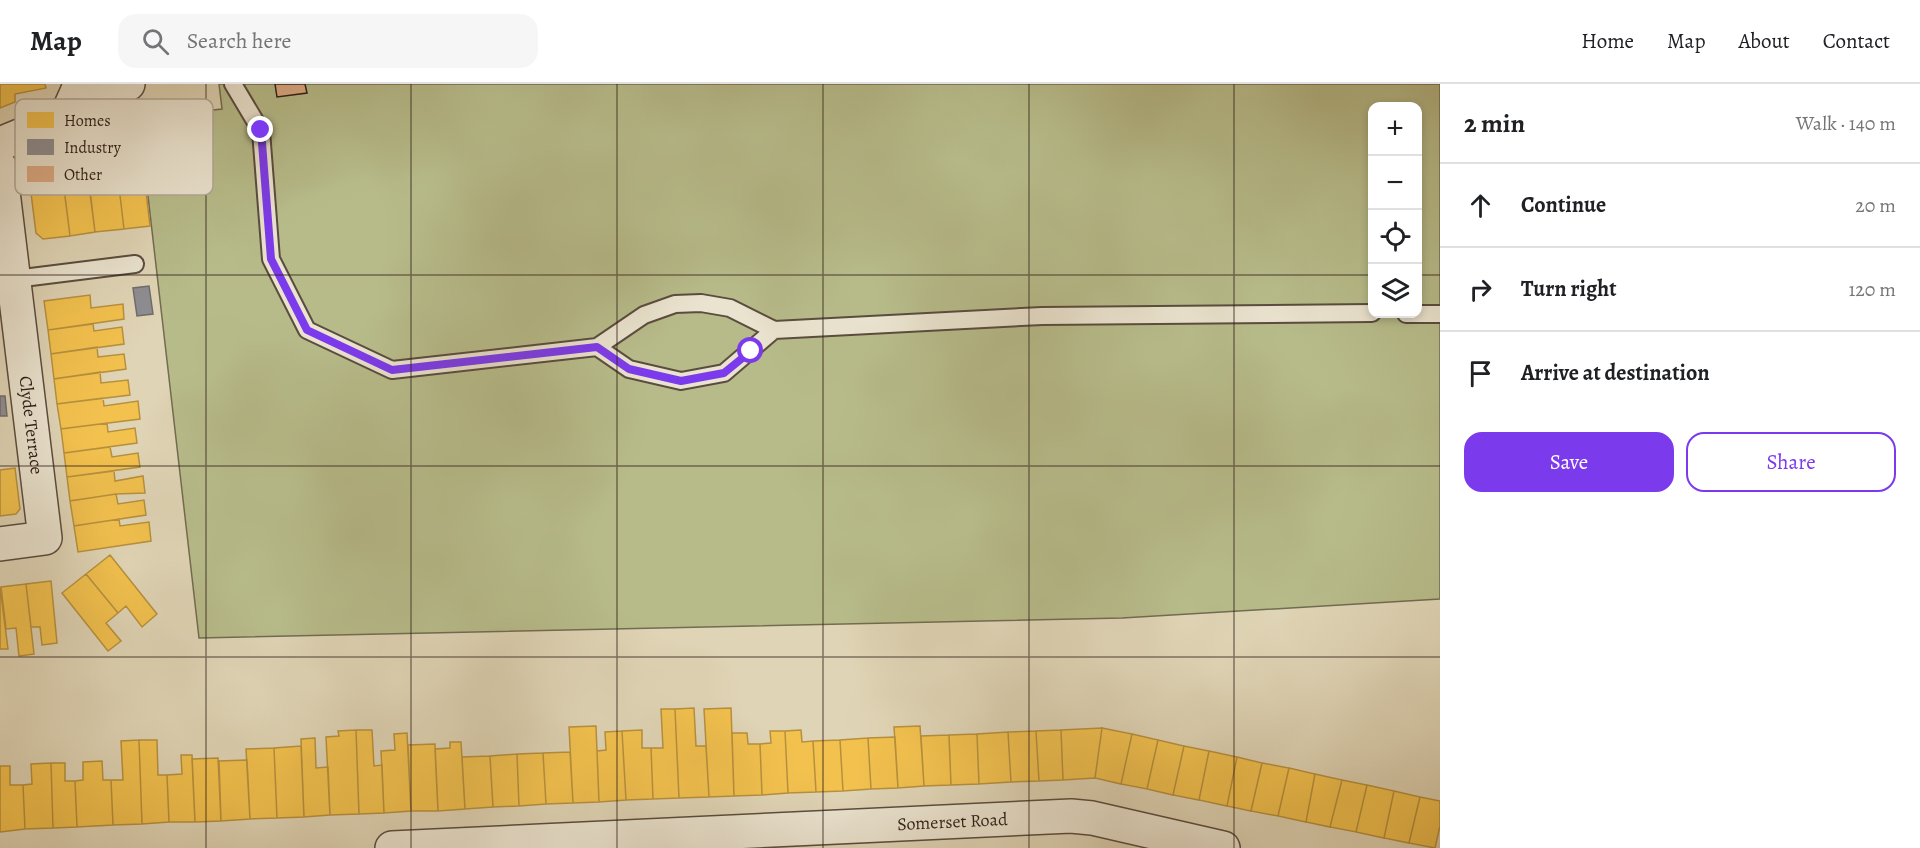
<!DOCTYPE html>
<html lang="en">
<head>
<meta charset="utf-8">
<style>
  body { margin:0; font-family:Alegreya,serif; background:#f6f6f6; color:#202124 }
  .controls { position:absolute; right:18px; top:18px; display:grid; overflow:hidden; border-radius:12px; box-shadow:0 3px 9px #0003 }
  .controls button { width:54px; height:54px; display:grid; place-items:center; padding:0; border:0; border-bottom:2px solid #e0e0e0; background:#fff; color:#202124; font:30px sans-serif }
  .stop { position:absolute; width:18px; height:18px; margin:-14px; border:4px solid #7c3aed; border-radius:50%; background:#fff }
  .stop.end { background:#7c3aed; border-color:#fff; box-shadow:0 2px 6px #0008 }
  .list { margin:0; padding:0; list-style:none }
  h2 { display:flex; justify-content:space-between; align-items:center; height:78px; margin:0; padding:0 24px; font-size:26px }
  h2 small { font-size:20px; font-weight:400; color:#757577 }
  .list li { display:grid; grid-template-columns:39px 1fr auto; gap:18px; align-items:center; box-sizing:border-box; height:84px; padding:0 24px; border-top:2px solid #e0e0e0 }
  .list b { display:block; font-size:22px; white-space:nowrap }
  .list em { font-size:20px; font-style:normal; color:#757577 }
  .actions { display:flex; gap:12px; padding:18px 24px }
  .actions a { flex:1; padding:14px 0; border:2px solid #7c3aed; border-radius:18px; text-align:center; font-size:21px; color:#7c3aed }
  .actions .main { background:#7c3aed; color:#fff }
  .icon { flex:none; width:33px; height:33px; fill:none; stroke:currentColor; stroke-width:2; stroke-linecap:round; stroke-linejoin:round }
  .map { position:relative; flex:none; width:1440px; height:764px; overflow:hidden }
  header { display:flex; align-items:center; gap:36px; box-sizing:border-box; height:84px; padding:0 30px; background:#fff; border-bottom:2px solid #e0e0e0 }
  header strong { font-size:28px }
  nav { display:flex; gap:33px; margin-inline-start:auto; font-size:21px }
  .search { width:420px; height:54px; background:#f6f6f6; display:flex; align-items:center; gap:15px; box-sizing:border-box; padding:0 21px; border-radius:18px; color:#757577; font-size:22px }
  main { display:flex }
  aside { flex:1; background:#fff }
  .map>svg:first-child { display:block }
  .green { fill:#b7bb8a; stroke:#726c51; stroke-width:1.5; fill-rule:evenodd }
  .homes { fill:#f2c14e; stroke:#b7903e; stroke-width:1.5 }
  .industry { fill:#8d8d92; stroke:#706c6d; stroke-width:1.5 }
  .building { fill:#ddab85; stroke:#2d1e18; stroke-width:1.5 }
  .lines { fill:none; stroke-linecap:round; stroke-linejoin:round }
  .lane-casing { stroke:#5a4c3f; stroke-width:20 }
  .street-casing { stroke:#5a4c3f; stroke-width:36 }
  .lane { stroke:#eae3cf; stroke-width:16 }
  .street { stroke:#eae3cf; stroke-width:33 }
  .route { stroke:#7c3aed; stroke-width:8 }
  .grid { fill:none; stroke:#2d1e18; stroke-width:1.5; stroke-opacity:0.55 }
  .labels { text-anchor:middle; stroke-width:6; stroke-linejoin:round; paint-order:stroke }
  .street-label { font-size:18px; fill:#2d1e18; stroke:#eae3cf }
  .key { fill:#eae3cf; stroke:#b1a898; stroke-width:1.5 }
  .key-label { font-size:16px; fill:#2d1e18 }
</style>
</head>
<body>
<header>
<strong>Map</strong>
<div class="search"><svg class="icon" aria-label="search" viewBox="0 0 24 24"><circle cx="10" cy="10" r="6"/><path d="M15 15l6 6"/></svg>Search here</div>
<nav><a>Home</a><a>Map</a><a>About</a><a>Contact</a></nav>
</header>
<main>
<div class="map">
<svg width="1440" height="764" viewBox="0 0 1440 764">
  <rect width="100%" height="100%" fill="#dfd4b5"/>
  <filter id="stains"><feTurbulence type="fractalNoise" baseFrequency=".00333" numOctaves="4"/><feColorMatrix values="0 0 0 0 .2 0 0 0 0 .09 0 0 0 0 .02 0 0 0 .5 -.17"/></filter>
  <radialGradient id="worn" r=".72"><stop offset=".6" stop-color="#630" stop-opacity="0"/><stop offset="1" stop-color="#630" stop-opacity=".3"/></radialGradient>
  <path class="green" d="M219,0H1440V515L1122,534L199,554L139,34L222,25ZM1372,22H1418V230H1372Z"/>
  <path class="homes" d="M0,0H45L46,4L15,10V18L0,24Z
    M95,63L97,77L112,75L116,78L124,145L95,148L85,64Z
    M142,74L150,142L124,145L116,78Z
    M74,79L77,103L89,102L95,148L70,152L61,80Z
    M62,89L70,152L43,155L36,149L29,93Z
    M90,211L91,224L123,220L124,235L48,246L44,217Z
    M93,240L94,247L122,243L124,260L51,270L48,246Z
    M97,263L98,273L124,270L126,285L54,295L51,270Z
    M100,288L101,299L128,296L130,311L57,320L54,295Z
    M103,314L104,322L138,317L140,335L61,345L57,320Z
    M107,339L108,348L135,344L137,359L64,369L61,345Z
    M110,363L112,373L138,369L140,383L67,393L64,369Z
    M15,384L20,425L16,430L0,432V386Z
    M114,387L115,397L143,392L145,409L116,410L70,417L67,393Z
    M116,410L118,420L144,416L146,431L74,442L70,417Z
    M119,435L120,442L149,438L151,457L78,468L74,442Z
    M110,471L157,530L142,543L126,522L118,529L86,490Z
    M86,490L118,529L106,539L121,557L108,567L62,509Z
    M51,497L57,559L42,561L40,543H31L26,500Z
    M26,500L34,570L19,572L16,544L6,545L1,503Z
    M0,503L8,565H0Z
    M694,624L696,662H706L709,713L679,714L675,625Z
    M731,624L734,712L709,713L704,625Z
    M661,625H675L679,714L653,715L651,664H663Z
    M596,642L599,718L573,719L569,643Z
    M920,642L924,702L898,704L894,643Z
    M1102,644L1132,650L1121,700L1095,694Z
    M1102,644L1095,694L1063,696L1061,646Z
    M356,646L359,730L330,731L326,653L339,652L338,647Z
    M356,646H372L374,682L382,681L384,729L359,730Z
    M642,646V664H651L653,715L626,716L622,647Z
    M801,646L802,658L813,657L816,708L788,709L785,647Z
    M1061,646L1063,696L1039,697L1036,647Z
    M622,647L626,716L599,718L597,667L606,666L605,648Z
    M770,647H785L788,709L762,711L760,660L771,659Z
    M1036,647L1039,697L1011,698L1008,648Z
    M1008,648L1011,698L979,700L977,650Z
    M407,649L411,727L384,729L381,667L395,666L394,650Z
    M732,649H747L748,660H760L762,711L734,712Z
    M977,650L979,700L951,701L949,651Z
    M1132,650L1158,656L1147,705L1121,700Z
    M949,651L951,701L924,702L921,652Z
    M895,653L898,704L871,705L868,654Z
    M315,654L316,684L328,683L330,731L304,733L301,655Z
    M868,654L871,705L843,707L840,656Z
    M139,656L142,740L113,741L111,696H123L121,657Z
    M139,656H157L158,691H167L169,738L142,740Z
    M840,656L843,707L816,708L813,657Z
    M1158,656L1184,662L1173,711L1147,705Z
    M450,658H461L465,725L438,727L435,665L450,664Z
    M435,660L438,727H411L408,661Z
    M301,662L304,733L277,734L274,664Z
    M1184,662L1209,667L1199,716L1173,711Z
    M274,664L277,734L250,735L246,665Z
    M1209,667L1237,673L1227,722L1199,716Z
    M570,668L573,719L546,720L543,669Z
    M543,669L546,720L519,722L517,670Z
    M517,670L519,722L493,723L490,672Z
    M181,671H192L195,738H169L167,691L182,690Z
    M490,672L493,723L465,725L462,673Z
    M1237,673L1262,679L1251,727L1227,722Z
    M218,674L221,737L195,738L192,675Z
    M247,676L250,735L221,737L219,677Z
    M102,677L103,696H111L113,741L77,743L75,697L83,696V678Z
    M51,679L53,744L25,745L23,701L32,700L31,680Z
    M51,679H65V697H75L77,743L53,744Z
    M1262,679L1289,684L1278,732L1251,727Z
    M0,682H10V701H23L25,745L0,748Z
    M1289,684L1315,690L1306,738L1278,732Z
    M1315,690L1342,696L1330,743L1306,738Z
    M1342,696L1367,701L1356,748L1330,743Z
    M1367,701L1394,707L1384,754L1356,748Z
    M1394,707L1420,713L1409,759L1384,754Z
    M1420,713L1440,717V742L1435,764L1409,759Z"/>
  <path class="industry" d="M149,202L153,230L137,232L133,204Z
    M0,312H5L7,332H0Z"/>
  <path class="building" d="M275,0H305L307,9L277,13Z"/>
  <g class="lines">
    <defs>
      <path id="lane" d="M233,0L261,47L271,175L307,246L392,286L597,263L644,231L675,220L701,219L730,224L774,246L724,289L681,297L629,285L597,263
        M15,195L135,180
        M1406,230H1440
        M774,246L1042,232L1372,229"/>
      <g id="street">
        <path d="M78,6L99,9L128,0"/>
        <path d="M0,60L46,41L69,26L78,6"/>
        <path id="s1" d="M0,83L45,454L0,460"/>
        <path id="s2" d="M392,764L1071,732L1092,734L1223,764"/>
      </g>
    </defs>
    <use href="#lane" class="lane-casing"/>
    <use href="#street" class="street-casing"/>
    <use href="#lane" class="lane"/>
    <use href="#street" class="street"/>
  </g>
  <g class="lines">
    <path class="route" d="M261,46L271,175L307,246L392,286L597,263L629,285L681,297L724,289L751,267"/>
  </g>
  <path class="grid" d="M206,0V764M411,0V764M617,0V764M823,0V764M1029,0V764M1234,0V764M0,191H1372M1418,191H1440M0,382H1440M0,573H1440"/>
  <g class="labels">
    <g class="street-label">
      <text dy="6" stroke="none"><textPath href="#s1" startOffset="260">Clyde Terrace</textPath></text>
      <text dy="6" stroke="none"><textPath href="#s2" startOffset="561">Somerset Road</textPath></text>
    </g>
  </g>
  <rect x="15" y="15" width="198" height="96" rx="9" class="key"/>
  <rect x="27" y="28" width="27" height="16" fill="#f2c14e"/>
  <rect x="27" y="55" width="27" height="16" fill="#8d8d92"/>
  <rect x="27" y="82" width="27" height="16" fill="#ddab85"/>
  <g class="key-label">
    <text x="64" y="42">Homes</text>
    <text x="64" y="69">Industry</text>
    <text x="64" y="96">Other</text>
  </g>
  <rect width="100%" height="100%" filter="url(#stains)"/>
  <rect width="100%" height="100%" fill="url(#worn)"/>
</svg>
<div class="controls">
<button>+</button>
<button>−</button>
<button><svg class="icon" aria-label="locate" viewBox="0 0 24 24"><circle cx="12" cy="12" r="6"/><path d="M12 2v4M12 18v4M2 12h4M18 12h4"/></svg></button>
<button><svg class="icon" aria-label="layers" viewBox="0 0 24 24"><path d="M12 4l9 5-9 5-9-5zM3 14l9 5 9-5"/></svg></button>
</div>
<div class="stop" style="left:751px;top:267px"></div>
<div class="stop end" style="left:261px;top:46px"></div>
</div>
<aside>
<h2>2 min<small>Walk · 140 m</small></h2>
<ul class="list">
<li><svg class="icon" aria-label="ahead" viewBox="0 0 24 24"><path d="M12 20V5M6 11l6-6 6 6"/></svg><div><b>Continue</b></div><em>20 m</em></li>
<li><svg class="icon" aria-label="right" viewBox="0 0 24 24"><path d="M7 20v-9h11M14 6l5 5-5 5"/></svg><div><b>Turn right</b></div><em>120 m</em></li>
<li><svg class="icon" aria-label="arrive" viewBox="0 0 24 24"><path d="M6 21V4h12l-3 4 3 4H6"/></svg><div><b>Arrive at destination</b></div></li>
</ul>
<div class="actions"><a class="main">Save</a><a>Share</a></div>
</aside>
</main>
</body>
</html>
